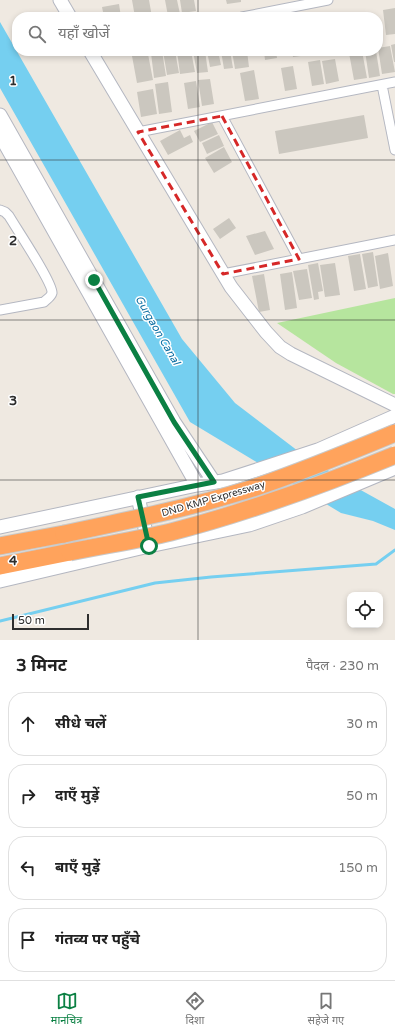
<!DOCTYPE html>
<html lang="hi">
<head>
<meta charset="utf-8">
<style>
  body { margin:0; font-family:"Varela Round","Noto Sans Devanagari",sans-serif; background:#f6f6f6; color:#222 }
  .controls { position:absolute; right:12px; bottom:12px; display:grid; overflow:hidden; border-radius:8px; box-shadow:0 2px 6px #0003 }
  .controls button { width:36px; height:36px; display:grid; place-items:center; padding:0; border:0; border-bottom:1px solid #e0e0e0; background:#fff; color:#222; font:20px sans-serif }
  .scale { position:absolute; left:12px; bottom:10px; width:77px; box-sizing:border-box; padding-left:4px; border:2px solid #2e2e2e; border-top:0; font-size:11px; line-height:14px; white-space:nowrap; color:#2e2e2e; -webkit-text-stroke:3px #fff; paint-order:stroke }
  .stop { position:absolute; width:12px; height:12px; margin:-9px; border:3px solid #0b8043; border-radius:50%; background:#fff }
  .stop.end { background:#0b8043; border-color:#fff; box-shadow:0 1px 4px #0008 }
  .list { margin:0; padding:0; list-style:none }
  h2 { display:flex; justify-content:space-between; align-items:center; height:52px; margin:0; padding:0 16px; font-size:17px }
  h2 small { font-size:13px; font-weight:400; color:#767676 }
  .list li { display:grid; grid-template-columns:26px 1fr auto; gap:12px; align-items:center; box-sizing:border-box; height:64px; margin:0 8px 8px; padding:0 8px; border:1px solid #e0e0e0; border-radius:16px }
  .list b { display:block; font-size:15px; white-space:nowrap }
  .list em { font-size:13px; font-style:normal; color:#767676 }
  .icon { flex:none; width:22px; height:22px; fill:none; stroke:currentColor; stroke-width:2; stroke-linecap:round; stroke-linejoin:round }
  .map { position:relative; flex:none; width:395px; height:640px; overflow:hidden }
  .search { position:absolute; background:#fff; box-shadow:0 2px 6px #0003; left:12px; right:12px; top:12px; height:44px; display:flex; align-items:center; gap:10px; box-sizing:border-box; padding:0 14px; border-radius:16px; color:#767676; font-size:15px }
  .sheet { height:340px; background:#fff }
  nav { display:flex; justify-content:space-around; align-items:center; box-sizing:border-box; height:56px; border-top:1px solid #e0e0e0; background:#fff; font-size:11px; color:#767676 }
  nav a { display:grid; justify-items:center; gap:2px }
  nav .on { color:#0b8043 }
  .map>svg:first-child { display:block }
  .green { fill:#b6e59e }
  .water { fill:#75cff0 }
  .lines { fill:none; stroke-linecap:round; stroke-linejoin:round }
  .stream { stroke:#75cff0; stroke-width:3 }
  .building { fill:#cbc7bf }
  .street-casing { stroke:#b4b7c1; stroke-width:11 }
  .secondary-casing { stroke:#b4b7c1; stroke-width:15 }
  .highway-casing { stroke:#c9c9c9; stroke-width:19 }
  .street { stroke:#fff; stroke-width:9 }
  .secondary { stroke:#fff; stroke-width:13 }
  .highway { stroke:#ffa35c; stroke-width:17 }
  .highway-bridge-casing { stroke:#c9c9c9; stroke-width:19; stroke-linecap:butt }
  .highway-bridge { stroke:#ffa35c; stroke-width:17 }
  .route { stroke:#0b8043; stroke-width:5 }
  .marked { fill:none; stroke:#d62828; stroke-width:3; stroke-dasharray:8 5; stroke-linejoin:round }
  .grid { fill:none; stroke:#2e2e2e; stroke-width:1; stroke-opacity:0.55 }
  .labels { text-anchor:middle; stroke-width:3; stroke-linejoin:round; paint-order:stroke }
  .street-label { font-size:10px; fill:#2e2e2e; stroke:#fff }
  .water-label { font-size:11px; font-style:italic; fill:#0d6fa3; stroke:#fff }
  .grid-label { font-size:13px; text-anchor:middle; font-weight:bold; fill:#2e2e2e; stroke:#fff; stroke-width:3; stroke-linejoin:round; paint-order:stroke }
</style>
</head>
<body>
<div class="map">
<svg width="395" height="640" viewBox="0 0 395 640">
  <rect width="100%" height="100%" fill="#efe9e1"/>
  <path class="green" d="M395,298V394H393L336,363L277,323Z"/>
  <path class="water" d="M0,22L182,339L235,403L298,451L348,483L395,509V530L373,521L341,513L190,422L0,88Z"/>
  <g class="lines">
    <path class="stream" d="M0,621L155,583L211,577L376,564L395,550"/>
  </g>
  <path class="building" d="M132,0H149L152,17H135Z
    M165,0H177L180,14L168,16Z
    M180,0H194L196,11L182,13Z
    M226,0H241V2L227,4Z
    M119,4L121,17H104L102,7Z
    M395,8V34L386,35L383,10Z
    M395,44V62H394L391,45Z
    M390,46L395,72L382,74L378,48Z
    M162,51L166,76L154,78L151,53Z
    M163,51H175L179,73L167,75Z
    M177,51H191L195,72L180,74Z
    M193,51H205L208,72L197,73Z
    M207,51H218L221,65L210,67Z
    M221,51H230L233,68L224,69Z
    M232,51H247L249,67L235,69Z
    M264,51H276L277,58L265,60Z
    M292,51H307L308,55L293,57Z
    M362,51L367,78L354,80L349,53Z
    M365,51H376L380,76L369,78Z
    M148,54L153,80L137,83L132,56Z
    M335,59L339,81L326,84L322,61Z
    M320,60L324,84L312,86L308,62Z
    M293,66L297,89L285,91L281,68Z
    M254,70L259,99L245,101L240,73Z
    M210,79L214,104L202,106L198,80Z
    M196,81L200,107L188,109L184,83Z
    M168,82L172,112L159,114L155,84Z
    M153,89L157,114L141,117L137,92Z
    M364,115L368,138L279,154L275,131Z
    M212,122L218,134L200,142L194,131Z
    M180,130L184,138L190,135L193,142L168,155L160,141Z
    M219,135L224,146L207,154L202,143Z
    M224,147L232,162L214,173L205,158Z
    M229,218L236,228L220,239L213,229Z
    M265,231L274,249L255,255L246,236Z
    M373,252L378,286L368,288L362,254Z
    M388,253L393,286L380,289L375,256Z
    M360,254L366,289L354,291L348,256Z
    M318,263L323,291L318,292L319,299L314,300L308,265Z
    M335,263L340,295L325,297L320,265Z
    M307,269L312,298L299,300L293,271Z
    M292,272L297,308L285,310L280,274Z
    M264,274L270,310L259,312L252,276Z"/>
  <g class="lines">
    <defs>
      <path id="street" d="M242,17L328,0
        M382,85L395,150
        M222,116L299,259
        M138,132L395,82
        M0,210L5,212L9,216C16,228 53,283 52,293C51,297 47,299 44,302L0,310
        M223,274L395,240"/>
      <path id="secondary" d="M60,0L70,17
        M90,51L231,287L266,332L280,347L291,354L395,405
        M0,115L174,422L214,482
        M0,135L197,485
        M138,497L149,546
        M0,527L197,485L223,481L318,450L395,416
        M0,581L149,546L249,525L302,507L395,468"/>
      <path id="highway" d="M0,546L64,534
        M0,566L70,552"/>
    </defs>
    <use href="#street" class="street-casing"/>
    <use href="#secondary" class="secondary-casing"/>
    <use href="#highway" class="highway-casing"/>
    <use href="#street" class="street"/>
    <use href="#secondary" class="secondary"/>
    <use href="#highway" class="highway"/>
    <defs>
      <path id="highway-bridge" d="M64,534C126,521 189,508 250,489C299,473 347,453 395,433
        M70,552C104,545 138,540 171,532C248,512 322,485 395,455"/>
    </defs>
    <use href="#highway-bridge" class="highway-bridge-casing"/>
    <use href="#highway-bridge" class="highway-bridge"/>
  </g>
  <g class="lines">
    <path class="route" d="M94,280L174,422L214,482L138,497L149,546"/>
  </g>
  <path class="marked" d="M222,116L299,259L223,274L138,132Z"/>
  <path class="grid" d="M198,0V17M198,51V640M0,160H395M0,320H395M0,480H395"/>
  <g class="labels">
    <g class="street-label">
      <text transform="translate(213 498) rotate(-16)" y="4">DND KMP Expressway</text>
    </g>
    <g class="water-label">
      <text transform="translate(158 330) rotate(60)" y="4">Gurgaon Canal</text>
    </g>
  </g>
  <g class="grid-label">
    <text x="13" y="85">1</text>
    <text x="13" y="245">2</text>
    <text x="13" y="405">3</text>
    <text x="13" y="565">4</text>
  </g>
</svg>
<div class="controls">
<button><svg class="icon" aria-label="locate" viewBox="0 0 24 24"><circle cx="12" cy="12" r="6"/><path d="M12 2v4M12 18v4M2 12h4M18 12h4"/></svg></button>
</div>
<div class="scale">50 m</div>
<div class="stop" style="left:149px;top:546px"></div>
<div class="stop end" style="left:94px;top:280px"></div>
<div class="search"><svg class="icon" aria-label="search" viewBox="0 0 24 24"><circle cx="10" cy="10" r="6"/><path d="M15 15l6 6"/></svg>यहाँ खोजें</div>
</div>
<section class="sheet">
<h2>3 मिनट<small>पैदल · 230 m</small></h2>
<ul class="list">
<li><svg class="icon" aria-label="ahead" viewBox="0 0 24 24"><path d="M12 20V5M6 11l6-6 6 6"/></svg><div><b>सीधे चलें</b></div><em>30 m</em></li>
<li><svg class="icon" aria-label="right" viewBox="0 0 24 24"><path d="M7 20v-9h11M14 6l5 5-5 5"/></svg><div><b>दाएँ मुड़ें</b></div><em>50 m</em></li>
<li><svg class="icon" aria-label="left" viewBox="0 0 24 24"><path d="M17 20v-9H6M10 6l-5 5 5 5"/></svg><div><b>बाएँ मुड़ें</b></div><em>150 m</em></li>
<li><svg class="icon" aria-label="arrive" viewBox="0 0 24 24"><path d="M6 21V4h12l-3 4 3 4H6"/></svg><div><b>गंतव्य पर पहुँचे</b></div></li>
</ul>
</section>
<nav>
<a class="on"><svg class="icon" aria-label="map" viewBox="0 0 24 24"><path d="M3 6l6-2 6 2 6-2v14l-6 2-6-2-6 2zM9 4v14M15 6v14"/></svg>मानचित्र</a>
<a><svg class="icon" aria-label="directions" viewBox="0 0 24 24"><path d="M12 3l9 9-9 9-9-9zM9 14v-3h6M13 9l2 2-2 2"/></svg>दिशा</a>
<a><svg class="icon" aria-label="saved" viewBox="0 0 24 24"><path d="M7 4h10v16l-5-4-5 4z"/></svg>सहेजे गए</a>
</nav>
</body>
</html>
